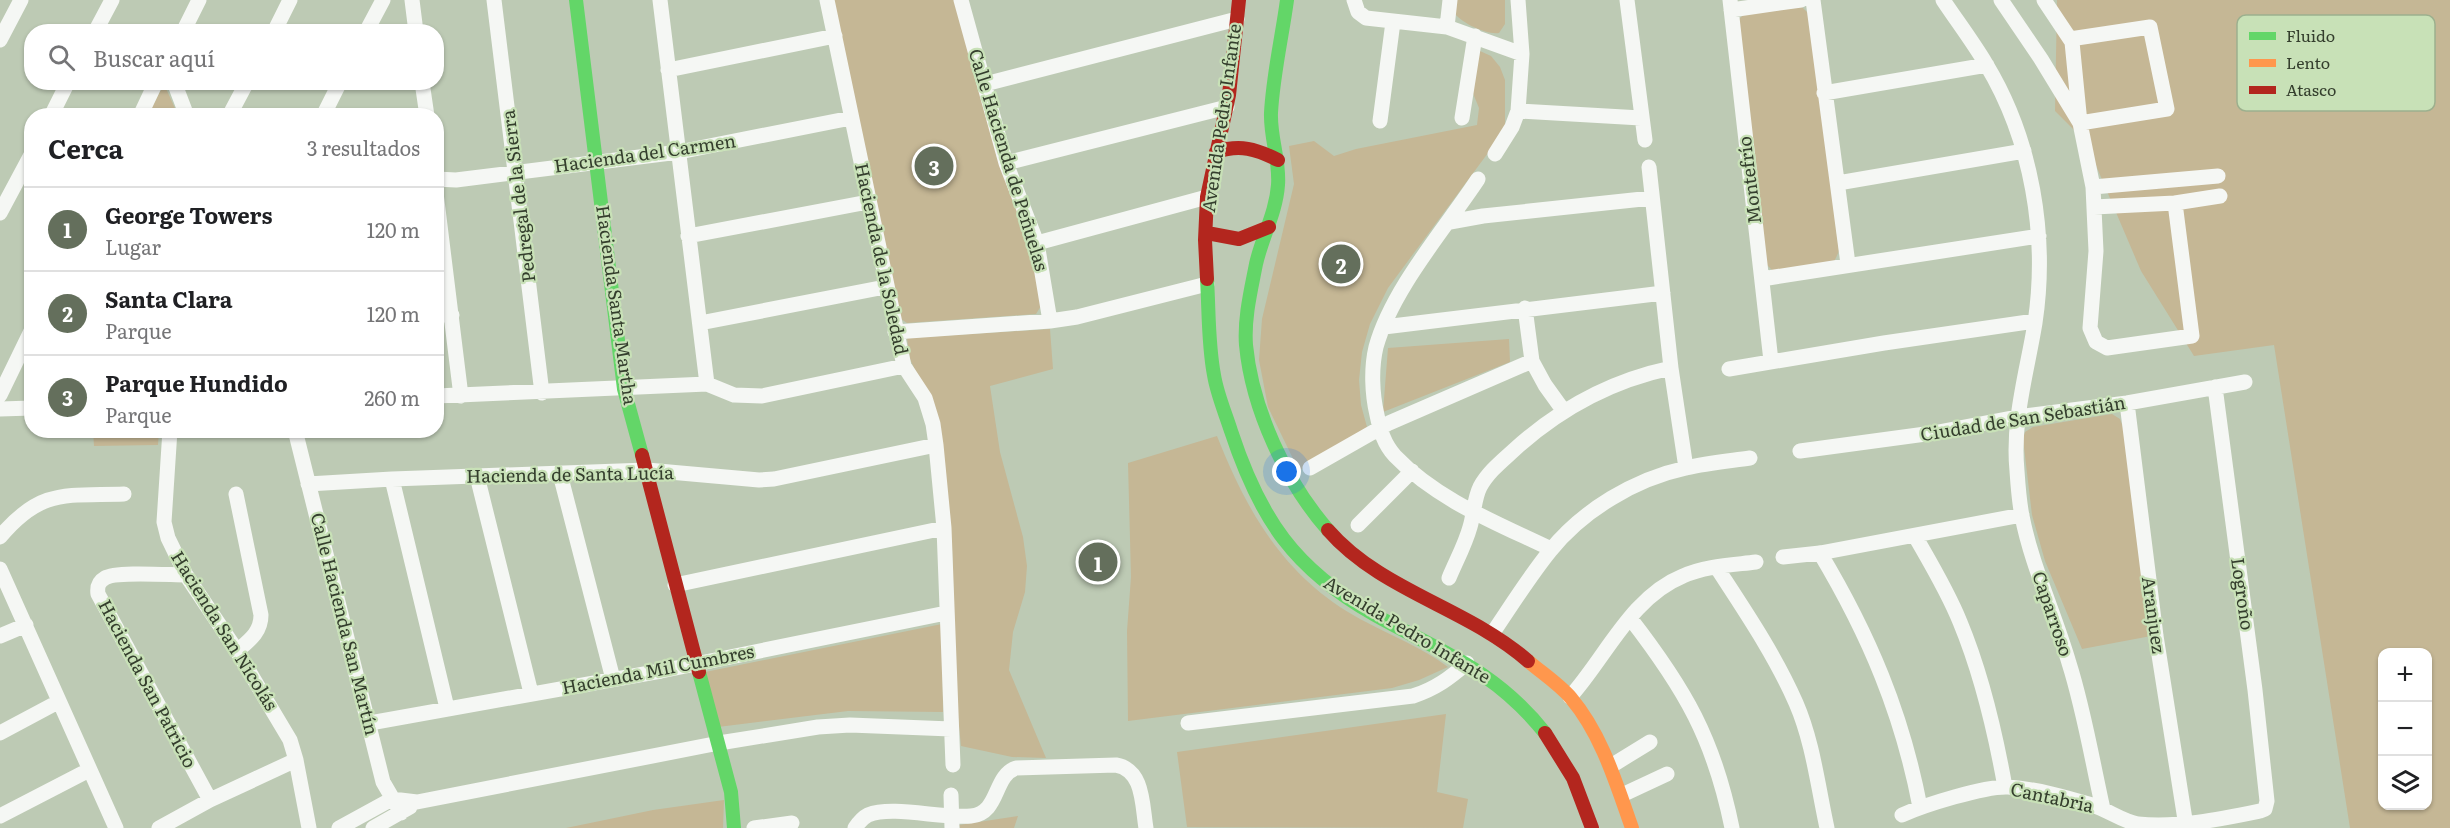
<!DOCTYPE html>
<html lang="es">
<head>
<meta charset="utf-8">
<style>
  body { margin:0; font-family:Literata,serif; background:#f6f6f6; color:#202124 }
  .controls { position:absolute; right:18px; bottom:18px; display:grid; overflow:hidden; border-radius:12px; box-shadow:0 2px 4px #0004 }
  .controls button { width:54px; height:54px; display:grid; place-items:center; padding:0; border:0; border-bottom:2px solid #e0e0e0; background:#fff; color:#202124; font:30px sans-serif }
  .you { position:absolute; left:1287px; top:472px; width:21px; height:21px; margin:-15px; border:4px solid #fff; border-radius:50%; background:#1a73e8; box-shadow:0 0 0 9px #1a73e833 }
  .badge { display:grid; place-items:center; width:39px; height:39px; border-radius:50%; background:#646f5c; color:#fff; font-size:20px; font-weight:700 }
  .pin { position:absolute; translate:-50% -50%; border:3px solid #fff; box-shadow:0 2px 6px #0006 }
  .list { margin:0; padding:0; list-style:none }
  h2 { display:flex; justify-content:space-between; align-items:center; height:78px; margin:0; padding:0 24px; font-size:26px }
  h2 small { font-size:20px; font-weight:400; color:#757577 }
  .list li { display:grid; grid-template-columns:39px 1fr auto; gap:18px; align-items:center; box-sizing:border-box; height:84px; padding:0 24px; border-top:2px solid #e0e0e0 }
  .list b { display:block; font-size:22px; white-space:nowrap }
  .list p { margin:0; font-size:20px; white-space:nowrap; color:#757577 }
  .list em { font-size:20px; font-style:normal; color:#757577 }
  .icon { flex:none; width:33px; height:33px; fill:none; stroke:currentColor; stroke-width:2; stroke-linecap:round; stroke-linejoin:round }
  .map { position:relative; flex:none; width:2450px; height:828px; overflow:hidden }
  .search { position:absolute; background:#fff; box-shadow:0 2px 4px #0004; left:24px; top:24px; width:420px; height:66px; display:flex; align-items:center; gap:15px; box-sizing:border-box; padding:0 21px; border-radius:24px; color:#757577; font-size:22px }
  .panel { position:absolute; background:#fff; box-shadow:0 2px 4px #0004; left:24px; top:108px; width:420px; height:330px; border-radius:24px }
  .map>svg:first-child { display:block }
  .green { fill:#c5b795; fill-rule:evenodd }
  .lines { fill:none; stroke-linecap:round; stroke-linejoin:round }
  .street { stroke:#f5f7f4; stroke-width:15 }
  .fast { stroke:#63d668; stroke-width:14 }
  .slow { stroke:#ff974d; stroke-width:14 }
  .jam { stroke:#b3261e; stroke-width:14 }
  .labels { text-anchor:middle; stroke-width:4.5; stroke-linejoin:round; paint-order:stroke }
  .street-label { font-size:18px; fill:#343e2d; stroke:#c8e1b7 }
  .key { fill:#c8e1b7; stroke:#9cb08e; stroke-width:1.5 }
  .key-label { font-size:16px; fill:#343e2d }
</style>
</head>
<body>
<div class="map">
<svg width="2450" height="828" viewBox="0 0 2450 828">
  <rect width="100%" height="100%" fill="#bdcab4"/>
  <path class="green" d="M834,0H955L997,157L1027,229L1041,306L1036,314L907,323L901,319Z
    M1450,0H1505V24L1499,33C1487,35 1464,24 1455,14C1452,10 1452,5 1450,0Z
    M2057,0H2450V828H2350L2274,345L2194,356L2141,271L2086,142L2055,111ZM2382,652H2428V806H2382Z
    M1802,7L1809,14L1839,251L1834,262L1773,271L1764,262L1737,21L1743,15Z
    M1480,51L1491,56L1500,67L1505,80V130L1388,288L1370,324L1362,352L1359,380L1361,405L1367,427L1299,471L1268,407L1259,360L1262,319L1294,184L1289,146L1314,141L1334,156L1356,149L1477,125L1479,108L1472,91Z
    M164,84L178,115H148Z
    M1050,329L1053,369L990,386L1000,452L1023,537L1027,566L1025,592L1013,632L1009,670L1046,758L1012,757L961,746L957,706L952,547L938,421L910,359L907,338Z
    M1509,339L1510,362L1383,412L1388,348Z
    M2112,414L2120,419L2123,427L2151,636L2082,649L2045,561L2032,515L2023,439L2025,432L2033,427Z
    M176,430H286V433L175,435Z
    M93,431H159L158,445L94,446Z
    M1217,436C1248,514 1285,578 1360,619C1390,635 1421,647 1448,667L1419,680L1392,688L1128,721L1127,631L1131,577L1128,463Z
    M942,624L943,712L848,711L718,727L705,672Z
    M1446,714L1437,792L1468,799L1463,828L1187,827L1177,752Z
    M724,800L723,828H566L653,810Z
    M1018,816L1014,828H960L959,825Z"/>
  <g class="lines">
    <path class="street" d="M412,0L416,32
      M494,0L542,393
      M660,0L707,384
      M827,0L904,366L925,398L933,424L936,445L944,528L953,765
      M961,0L1006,163L1037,243L1050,321
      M1354,0L1358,12L1366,18L1447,27L1522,54
      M1627,0L1645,140
      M1730,0L1771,361
      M1813,0L1848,264
      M1943,0C1957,21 1973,42 1986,64C2032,140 2048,236 2035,323C2027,372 2012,420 2017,471C2018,486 2019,501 2022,516C2032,567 2055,614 2069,663C2084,710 2092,760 2103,809
      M2001,0L2041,59L2080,123L2167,109L2150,27L2070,39
      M2044,0L2072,42L2080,123L2093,187L2096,251L2090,328L2096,342L2107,348L2192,336L2175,203L2220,196
      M1731,10L1801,0
      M1447,27L1450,0
      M95,32L112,0
      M183,32L199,0
      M274,32L290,0
      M366,32L383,0
      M0,40L21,0
      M668,70L835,36
      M174,82L187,116
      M422,82L427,116
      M985,84L1237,19
      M1824,93L1987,65
      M1518,111L1641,118
      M51,116L68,82
      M140,116L156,82
      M229,116L247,82
      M323,116L340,82
      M1462,118L1475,36
      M1380,121L1393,22
      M1495,154L1512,127L1518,111L1522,54L1518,0
      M1006,163L1227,107
      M1649,167L1671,368L1686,468
      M436,179L456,180L679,152L851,118
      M1478,179C1445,229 1392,289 1376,347C1371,368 1372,394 1377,415C1380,430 1384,444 1395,456C1437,500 1497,523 1551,549
      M1838,183L2024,151
      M2093,187L2218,176
      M436,193L461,396
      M2094,207L2175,203
      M0,213L32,153
      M1450,222L1483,216L1652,198
      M688,236L868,202
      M1037,243L1207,197
      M1762,279L2039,236
      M1525,308L1532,361L1545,385L1563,410
      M436,315H452
      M700,323L885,287
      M1384,327L1663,293
      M895,332L1050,321L1077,317L1207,284
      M1729,369L1884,343L2035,321
      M707,384L734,395L762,396L904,366
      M0,395L32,329
      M436,396L707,384
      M2127,403L2156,636L2186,826
      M0,409L32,408
      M170,430L164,522L168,538L186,575L237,651L290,740L296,760L309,828
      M295,430L383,782L401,813
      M1800,451L1933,433L2017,417L2127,403L2245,382
      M1310,468L1389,423L1532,361
      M560,474L613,679
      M477,476L531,693
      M392,479L447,708
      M308,484L392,479L647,470L759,480L774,479L936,445
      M236,494L261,615C261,632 250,640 237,651
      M1358,525L1412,471
      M1915,536C1931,564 1948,592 1960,622C1982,675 1995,731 2005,787
      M0,537C41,488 66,496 124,494
      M1820,553C1869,635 1902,713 1920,807
      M1783,557L1820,553L2022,515
      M1717,568C1745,611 1775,655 1796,703C1813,742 1818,787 1827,828
      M0,569L116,828
      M186,575C170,575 116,571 105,578C98,582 97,587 98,594L210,800
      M1449,578C1456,561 1465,545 1470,527C1474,514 1474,499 1480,487C1488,472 1502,461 1514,450C1560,408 1610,381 1671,368
      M675,585L944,528
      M1630,618C1685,689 1714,739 1732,828
      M1492,634C1511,606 1529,577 1550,551C1583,510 1635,479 1686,468C1707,463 1729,461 1750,458
      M0,636L26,625
      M1570,697C1606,657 1631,597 1683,576C1705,566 1732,565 1756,562
      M370,723L661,671L946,613
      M1188,723L1413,696C1435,689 1450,678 1467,663
      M0,733L58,702
      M1611,766L1650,742
      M951,795L952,828
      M1622,795L1667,774
      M1902,815C1924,805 1985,786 2008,787C2037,789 2065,797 2092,805C2108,810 2122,821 2138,824C2178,828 2221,819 2260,811L2265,809L2267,801L2255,690L2215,387
      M0,816L89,770
      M159,828L210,800L296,760
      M339,828L392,799L417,802L719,743L818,727L850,725L951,729
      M373,828L410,807
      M754,828L792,823
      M855,828C859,822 862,818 868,815C893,805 942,819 971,816C1000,813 993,776 1016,768L1116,765C1144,770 1142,805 1146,828"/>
    <path class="fast" d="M576,0L624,389L642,455
      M1287,0C1282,37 1273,75 1271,113C1270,138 1280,160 1278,185C1276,213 1262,237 1256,264C1251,290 1244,318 1246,345C1252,409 1286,482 1328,530
      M1207,279C1209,311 1208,344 1214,375C1217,394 1225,412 1231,431C1260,519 1294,569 1375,615C1443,653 1495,670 1545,733
      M699,672L731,792L734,828"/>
    <path class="slow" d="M1528,661C1542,673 1559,684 1571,698C1602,735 1616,783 1632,828"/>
    <path class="jam" d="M1216,152C1240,144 1256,149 1278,160
      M1207,233L1239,239L1269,227
      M1207,279L1205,240L1207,197L1229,95L1239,0
      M642,455L699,672
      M1328,530C1381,591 1468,608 1528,661
      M1545,733L1573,778L1592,828"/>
  </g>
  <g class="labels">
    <g class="street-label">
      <text transform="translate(1222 118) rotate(-82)" y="6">Avenida Pedro Infante</text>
      <text transform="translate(645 154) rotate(-8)" y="6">Hacienda del Carmen</text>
      <text transform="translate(1008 160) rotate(73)" y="6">Calle Hacienda de Peñuelas</text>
      <text transform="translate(1750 180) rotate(-97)" y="6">Montefrío</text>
      <text transform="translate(519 196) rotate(-97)" y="6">Pedregal de la Sierra</text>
      <text transform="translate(881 259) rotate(78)" y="6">Hacienda de la Soledad</text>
      <text transform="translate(616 305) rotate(82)" y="6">Hacienda Santa Martha</text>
      <text transform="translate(2023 419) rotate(-9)" y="6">Ciudad de San Sebastián</text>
      <text transform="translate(570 475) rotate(-1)" y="6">Hacienda de Santa Lucía</text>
      <text transform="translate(2242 594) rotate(82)" y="6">Logroño</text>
      <text transform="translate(2052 614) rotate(71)" y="6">Caparroso</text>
      <text transform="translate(2153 615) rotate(82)" y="6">Aranjuez</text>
      <text transform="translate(344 624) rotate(76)" y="6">Calle Hacienda San Martín</text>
      <text transform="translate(1407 630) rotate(31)" y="6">Avenida Pedro Infante</text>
      <text transform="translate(224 631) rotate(58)" y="6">Hacienda San Nicolás</text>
      <text transform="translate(658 670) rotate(-11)" y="6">Hacienda Mil Cumbres</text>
      <text transform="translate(147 684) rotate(62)" y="6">Hacienda San Patricio</text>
      <text transform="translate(2052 798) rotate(12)" y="6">Cantabria</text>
    </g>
  </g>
  <rect x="2237" y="15" width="198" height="96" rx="9" class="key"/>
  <rect x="2249" y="32" width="27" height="8" fill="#63d668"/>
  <rect x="2249" y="59" width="27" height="8" fill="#ff974d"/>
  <rect x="2249" y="86" width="27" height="8" fill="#b3261e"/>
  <g class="key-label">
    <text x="2286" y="42">Fluido</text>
    <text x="2286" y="69">Lento</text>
    <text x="2286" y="96">Atasco</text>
  </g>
</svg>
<div class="controls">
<button>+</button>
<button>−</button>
<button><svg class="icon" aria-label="layers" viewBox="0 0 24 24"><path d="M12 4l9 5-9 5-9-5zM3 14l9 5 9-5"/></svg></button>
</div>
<div class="you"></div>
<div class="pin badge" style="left:1098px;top:562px">1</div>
<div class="pin badge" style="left:1341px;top:264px">2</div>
<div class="pin badge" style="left:934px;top:166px">3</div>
<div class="search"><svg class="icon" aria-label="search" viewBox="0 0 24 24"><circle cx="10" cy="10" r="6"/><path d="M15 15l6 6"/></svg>Buscar aquí</div>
<section class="panel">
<h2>Cerca<small>3 resultados</small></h2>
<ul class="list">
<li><span class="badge">1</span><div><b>George Towers</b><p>Lugar</p></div><em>120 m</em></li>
<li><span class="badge">2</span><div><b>Santa Clara</b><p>Parque</p></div><em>120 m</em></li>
<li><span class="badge">3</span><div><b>Parque Hundido</b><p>Parque</p></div><em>260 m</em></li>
</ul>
</section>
</div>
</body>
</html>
